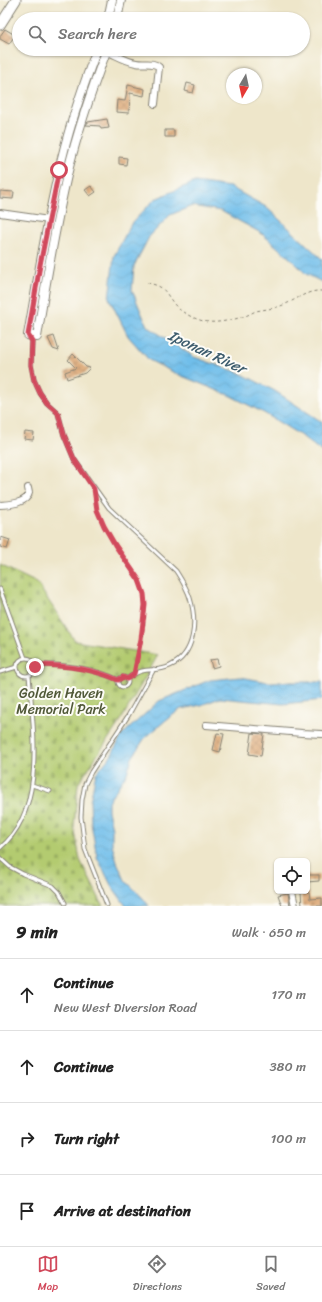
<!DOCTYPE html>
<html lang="en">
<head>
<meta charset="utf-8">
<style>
  body { margin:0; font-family:Sriracha,sans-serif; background:#f2f2f2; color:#222 }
  .controls { position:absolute; right:12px; bottom:12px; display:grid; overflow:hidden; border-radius:6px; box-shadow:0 1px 3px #0004 }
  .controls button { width:36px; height:36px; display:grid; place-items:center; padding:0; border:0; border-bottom:1px solid #e0e0e0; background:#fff; color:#222; font:20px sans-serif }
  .compass { position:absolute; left:226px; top:68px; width:36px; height:36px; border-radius:50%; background:#fff; box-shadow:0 1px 3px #0004; rotate:189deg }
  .stop { position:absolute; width:12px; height:12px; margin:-9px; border:3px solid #d1495b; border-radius:50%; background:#fff }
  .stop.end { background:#d1495b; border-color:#fff; box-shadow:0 1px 4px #0008 }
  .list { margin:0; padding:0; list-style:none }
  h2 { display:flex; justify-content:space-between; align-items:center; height:52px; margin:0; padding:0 16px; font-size:17px }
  h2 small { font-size:13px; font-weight:400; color:#767676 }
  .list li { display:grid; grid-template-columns:26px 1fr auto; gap:12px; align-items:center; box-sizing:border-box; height:72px; padding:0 16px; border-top:1px solid #e0e0e0 }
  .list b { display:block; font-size:15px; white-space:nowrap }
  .list p { margin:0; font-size:13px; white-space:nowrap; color:#767676 }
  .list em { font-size:13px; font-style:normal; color:#767676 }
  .icon { flex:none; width:22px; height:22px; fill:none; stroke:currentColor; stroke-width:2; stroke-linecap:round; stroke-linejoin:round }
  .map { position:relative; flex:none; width:322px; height:906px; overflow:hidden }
  .search { position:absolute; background:#fff; box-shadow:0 1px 3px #0004; left:12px; right:12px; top:12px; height:44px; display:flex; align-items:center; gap:10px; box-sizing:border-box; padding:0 14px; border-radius:22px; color:#767676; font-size:15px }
  .sheet { height:340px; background:#fff }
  nav { display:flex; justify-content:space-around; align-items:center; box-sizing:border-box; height:56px; border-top:1px solid #e0e0e0; background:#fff; font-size:11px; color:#767676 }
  nav a { display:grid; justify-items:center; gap:2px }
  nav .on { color:#d1495b }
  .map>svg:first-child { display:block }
  .cemetery { fill:url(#cemetery-stones); stroke:#687446 }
  .water { fill:url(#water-waves); stroke:#466d83 }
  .building { fill:url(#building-cross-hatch) }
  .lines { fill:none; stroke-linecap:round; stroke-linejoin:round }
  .service-casing { stroke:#858173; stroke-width:5 }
  .minor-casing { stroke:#858173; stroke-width:8 }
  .tertiary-casing { stroke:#858173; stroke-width:10 }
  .secondary-casing { stroke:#858173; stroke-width:11 }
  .path { stroke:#858173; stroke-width:1; stroke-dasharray:3 3; stroke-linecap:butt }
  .service { stroke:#fff; stroke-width:3 }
  .minor { stroke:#fff; stroke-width:6 }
  .tertiary { stroke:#fff; stroke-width:8 }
  .secondary { stroke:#fff; stroke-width:9 }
  .route { stroke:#d1495b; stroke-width:5 }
  .labels { text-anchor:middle; stroke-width:4; stroke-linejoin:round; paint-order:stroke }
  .park-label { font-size:14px; fill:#515939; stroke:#fdfcf7 }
  .water-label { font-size:15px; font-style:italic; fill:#3e5d6e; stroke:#fdfcf7 }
</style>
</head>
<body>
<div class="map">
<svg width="322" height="906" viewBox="0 0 322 906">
  <defs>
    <pattern id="cemetery-stones" width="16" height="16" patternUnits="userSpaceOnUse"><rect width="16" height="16" fill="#b3cb70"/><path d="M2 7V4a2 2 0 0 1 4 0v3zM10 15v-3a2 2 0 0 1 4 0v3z" fill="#99ae60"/></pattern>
    <pattern id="water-waves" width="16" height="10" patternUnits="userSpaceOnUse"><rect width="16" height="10" fill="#70beea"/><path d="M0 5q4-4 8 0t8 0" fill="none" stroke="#60a3c8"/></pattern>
    <pattern id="building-cross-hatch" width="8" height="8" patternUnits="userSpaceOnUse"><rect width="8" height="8" fill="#e0b183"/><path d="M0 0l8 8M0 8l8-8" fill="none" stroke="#c09871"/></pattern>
  </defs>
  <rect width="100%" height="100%" fill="#fdfcf7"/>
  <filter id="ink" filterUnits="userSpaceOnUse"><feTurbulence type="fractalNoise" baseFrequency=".025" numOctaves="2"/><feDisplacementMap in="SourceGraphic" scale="8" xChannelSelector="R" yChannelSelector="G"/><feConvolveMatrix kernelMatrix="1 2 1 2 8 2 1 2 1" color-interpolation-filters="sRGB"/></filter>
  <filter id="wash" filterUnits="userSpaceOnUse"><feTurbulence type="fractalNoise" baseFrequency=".012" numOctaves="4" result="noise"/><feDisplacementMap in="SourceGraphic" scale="16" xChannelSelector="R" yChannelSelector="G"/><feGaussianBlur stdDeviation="0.9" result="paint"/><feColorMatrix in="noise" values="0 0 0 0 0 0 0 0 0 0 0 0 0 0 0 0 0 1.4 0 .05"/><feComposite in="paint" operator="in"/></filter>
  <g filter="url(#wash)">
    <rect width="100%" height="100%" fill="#eee6ca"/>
    <path class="cemetery" d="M0,565L37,583L75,641L158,655L121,720L78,784L74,826L80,860L103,906H0Z"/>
    <path class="water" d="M195,182L230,187L266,207L322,259V282L306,274L291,259L261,233L221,211L192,206L170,215L149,237L134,266L132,290L147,326L194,357L240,373L275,391L322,422V452L303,437L264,413L231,396L177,374L149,360L128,336L109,298L114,256L131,224L155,199Z
      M241,677L267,682H322V700L283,704L220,698L201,705L181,709L166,720L144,739L132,758L127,773L108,802V811L112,828V845L117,862L125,880L142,897L149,906H126L111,885L97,857L91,823L90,801L96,773L111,756L122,735L159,701L210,680Z"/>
    <g id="blocks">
      <path class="building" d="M5,29L15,35L9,44L0,39V36Z
        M187,83L195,85L193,93L185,91Z
        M128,85L145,89L144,96L130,93L129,113L116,112L117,100L125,101Z
        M107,119L109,128L101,129L100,126L86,125L88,122Z
        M165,130H174V137H165Z
        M119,157L127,158L126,165L119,164Z
        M91,186L96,192L90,196L85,190Z
        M0,191L14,192L13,199L0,198Z
        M54,336L59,351L53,349L48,338Z
        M73,354L86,367L90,368L85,373L67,379L65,372L76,368L68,360Z
        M25,432L34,433L33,440L24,439Z
        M1,537L10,540L7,549L0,547Z
        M217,659L219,666L212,668L210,660Z
        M217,733L224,734L220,752L213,750Z
        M252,733L264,734L261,756L249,754Z
        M307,875H319V881L307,882Z
        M301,892H309L310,899L322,898V906H302Z
        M288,893L290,906H282L278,895Z"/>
    </g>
  </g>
  <g filter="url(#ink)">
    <use href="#blocks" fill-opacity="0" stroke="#858173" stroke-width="1"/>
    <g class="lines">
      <defs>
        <path id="service" d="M30,337L32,341L31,365L34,380L40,393L47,403L58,413L64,435L74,459L109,508L176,571C181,579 187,588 190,598C197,621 196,654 170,666C153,674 146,664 127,679
          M0,589L25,658
          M17 667a9 9 0 1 1 18 0a9 9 0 1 1-18 0Z
          M35,665C64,664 92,668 119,680
          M0,672L17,667
          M118 682a5 5 0 1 1 10 0a5 5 0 1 1-10 0Z
          M32,785L50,791
          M0,848C47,809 33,729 29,675
          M0,858L10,867L23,874L53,886L59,892L65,903
          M107,905L85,849L81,817L82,800L85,784L91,772L128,716L154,669"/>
        <path id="minor" d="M106,51C116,55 125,61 136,63C144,65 153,61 159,67L155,104
          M0,213L49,220
          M0,505C9,505 27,503 29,493L28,488
          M206,725L302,733L322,734
          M292,891L295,906"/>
        <path id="tertiary" d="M108,19L112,0
          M117,19L121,0
          M97,49C82,89 68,129 59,171C46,225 38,280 28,335L37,337C46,281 55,226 68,171C78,130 92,89 107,49"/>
        <path id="secondary" d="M0,25L16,0"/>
      </defs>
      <use href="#service" class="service-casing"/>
      <use href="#minor" class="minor-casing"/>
      <use href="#tertiary" class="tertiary-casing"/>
      <use href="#secondary" class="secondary-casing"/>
      <path class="path" d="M147,283C165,286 164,291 174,304C181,313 198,321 209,322C220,323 232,320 242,317C247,316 251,313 256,311C265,309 274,309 283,305C297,300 306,290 322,291
        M95,497C96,520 115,546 128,565C134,575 141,583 144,595C149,618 140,645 135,667"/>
      <use href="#service" class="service"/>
      <use href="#minor" class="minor"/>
      <use href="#tertiary" class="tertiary"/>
      <use href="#secondary" class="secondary"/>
    </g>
  </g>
  <g class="lines" filter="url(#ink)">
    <path class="route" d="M35,667V665C64,665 92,668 118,680L123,677L127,679L134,674L141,639L145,605L144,594L139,580L115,545L104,526L97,510L94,489L74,459L64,435L58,413L47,403L40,393L34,380L31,365L32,341L28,335L40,265L59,170"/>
  </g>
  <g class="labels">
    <g class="park-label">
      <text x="61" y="698">Golden Haven<tspan x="61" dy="16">Memorial Park</tspan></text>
    </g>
    <g class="water-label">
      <text transform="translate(207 352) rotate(25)" y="5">Iponan River</text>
    </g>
  </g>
</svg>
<div class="controls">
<button><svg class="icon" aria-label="locate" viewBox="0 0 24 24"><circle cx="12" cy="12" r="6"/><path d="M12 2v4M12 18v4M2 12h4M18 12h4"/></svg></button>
</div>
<svg class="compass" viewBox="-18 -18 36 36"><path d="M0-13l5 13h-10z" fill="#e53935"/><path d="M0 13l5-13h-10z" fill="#767676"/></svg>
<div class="stop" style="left:59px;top:170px"></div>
<div class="stop end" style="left:35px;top:667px"></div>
<div class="search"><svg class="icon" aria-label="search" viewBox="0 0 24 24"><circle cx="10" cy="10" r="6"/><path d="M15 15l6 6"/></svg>Search here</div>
</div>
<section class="sheet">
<h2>9 min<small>Walk · 650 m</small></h2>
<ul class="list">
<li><svg class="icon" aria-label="ahead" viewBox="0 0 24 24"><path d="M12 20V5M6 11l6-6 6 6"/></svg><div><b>Continue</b><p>New West Diversion Road</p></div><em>170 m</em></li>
<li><svg class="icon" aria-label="ahead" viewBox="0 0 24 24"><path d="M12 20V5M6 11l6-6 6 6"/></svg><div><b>Continue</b></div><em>380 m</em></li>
<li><svg class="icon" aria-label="right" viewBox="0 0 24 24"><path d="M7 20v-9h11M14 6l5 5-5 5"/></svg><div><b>Turn right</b></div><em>100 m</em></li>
<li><svg class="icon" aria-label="arrive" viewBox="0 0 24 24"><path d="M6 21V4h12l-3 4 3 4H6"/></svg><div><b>Arrive at destination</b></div></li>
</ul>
</section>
<nav>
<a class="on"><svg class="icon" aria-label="map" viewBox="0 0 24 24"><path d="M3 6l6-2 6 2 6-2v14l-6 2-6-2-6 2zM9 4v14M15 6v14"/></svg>Map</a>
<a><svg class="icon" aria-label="directions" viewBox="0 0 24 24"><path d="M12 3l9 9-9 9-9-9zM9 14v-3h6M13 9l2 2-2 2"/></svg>Directions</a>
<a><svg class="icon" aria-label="saved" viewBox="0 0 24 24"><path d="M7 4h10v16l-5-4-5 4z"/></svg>Saved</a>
</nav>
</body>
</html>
